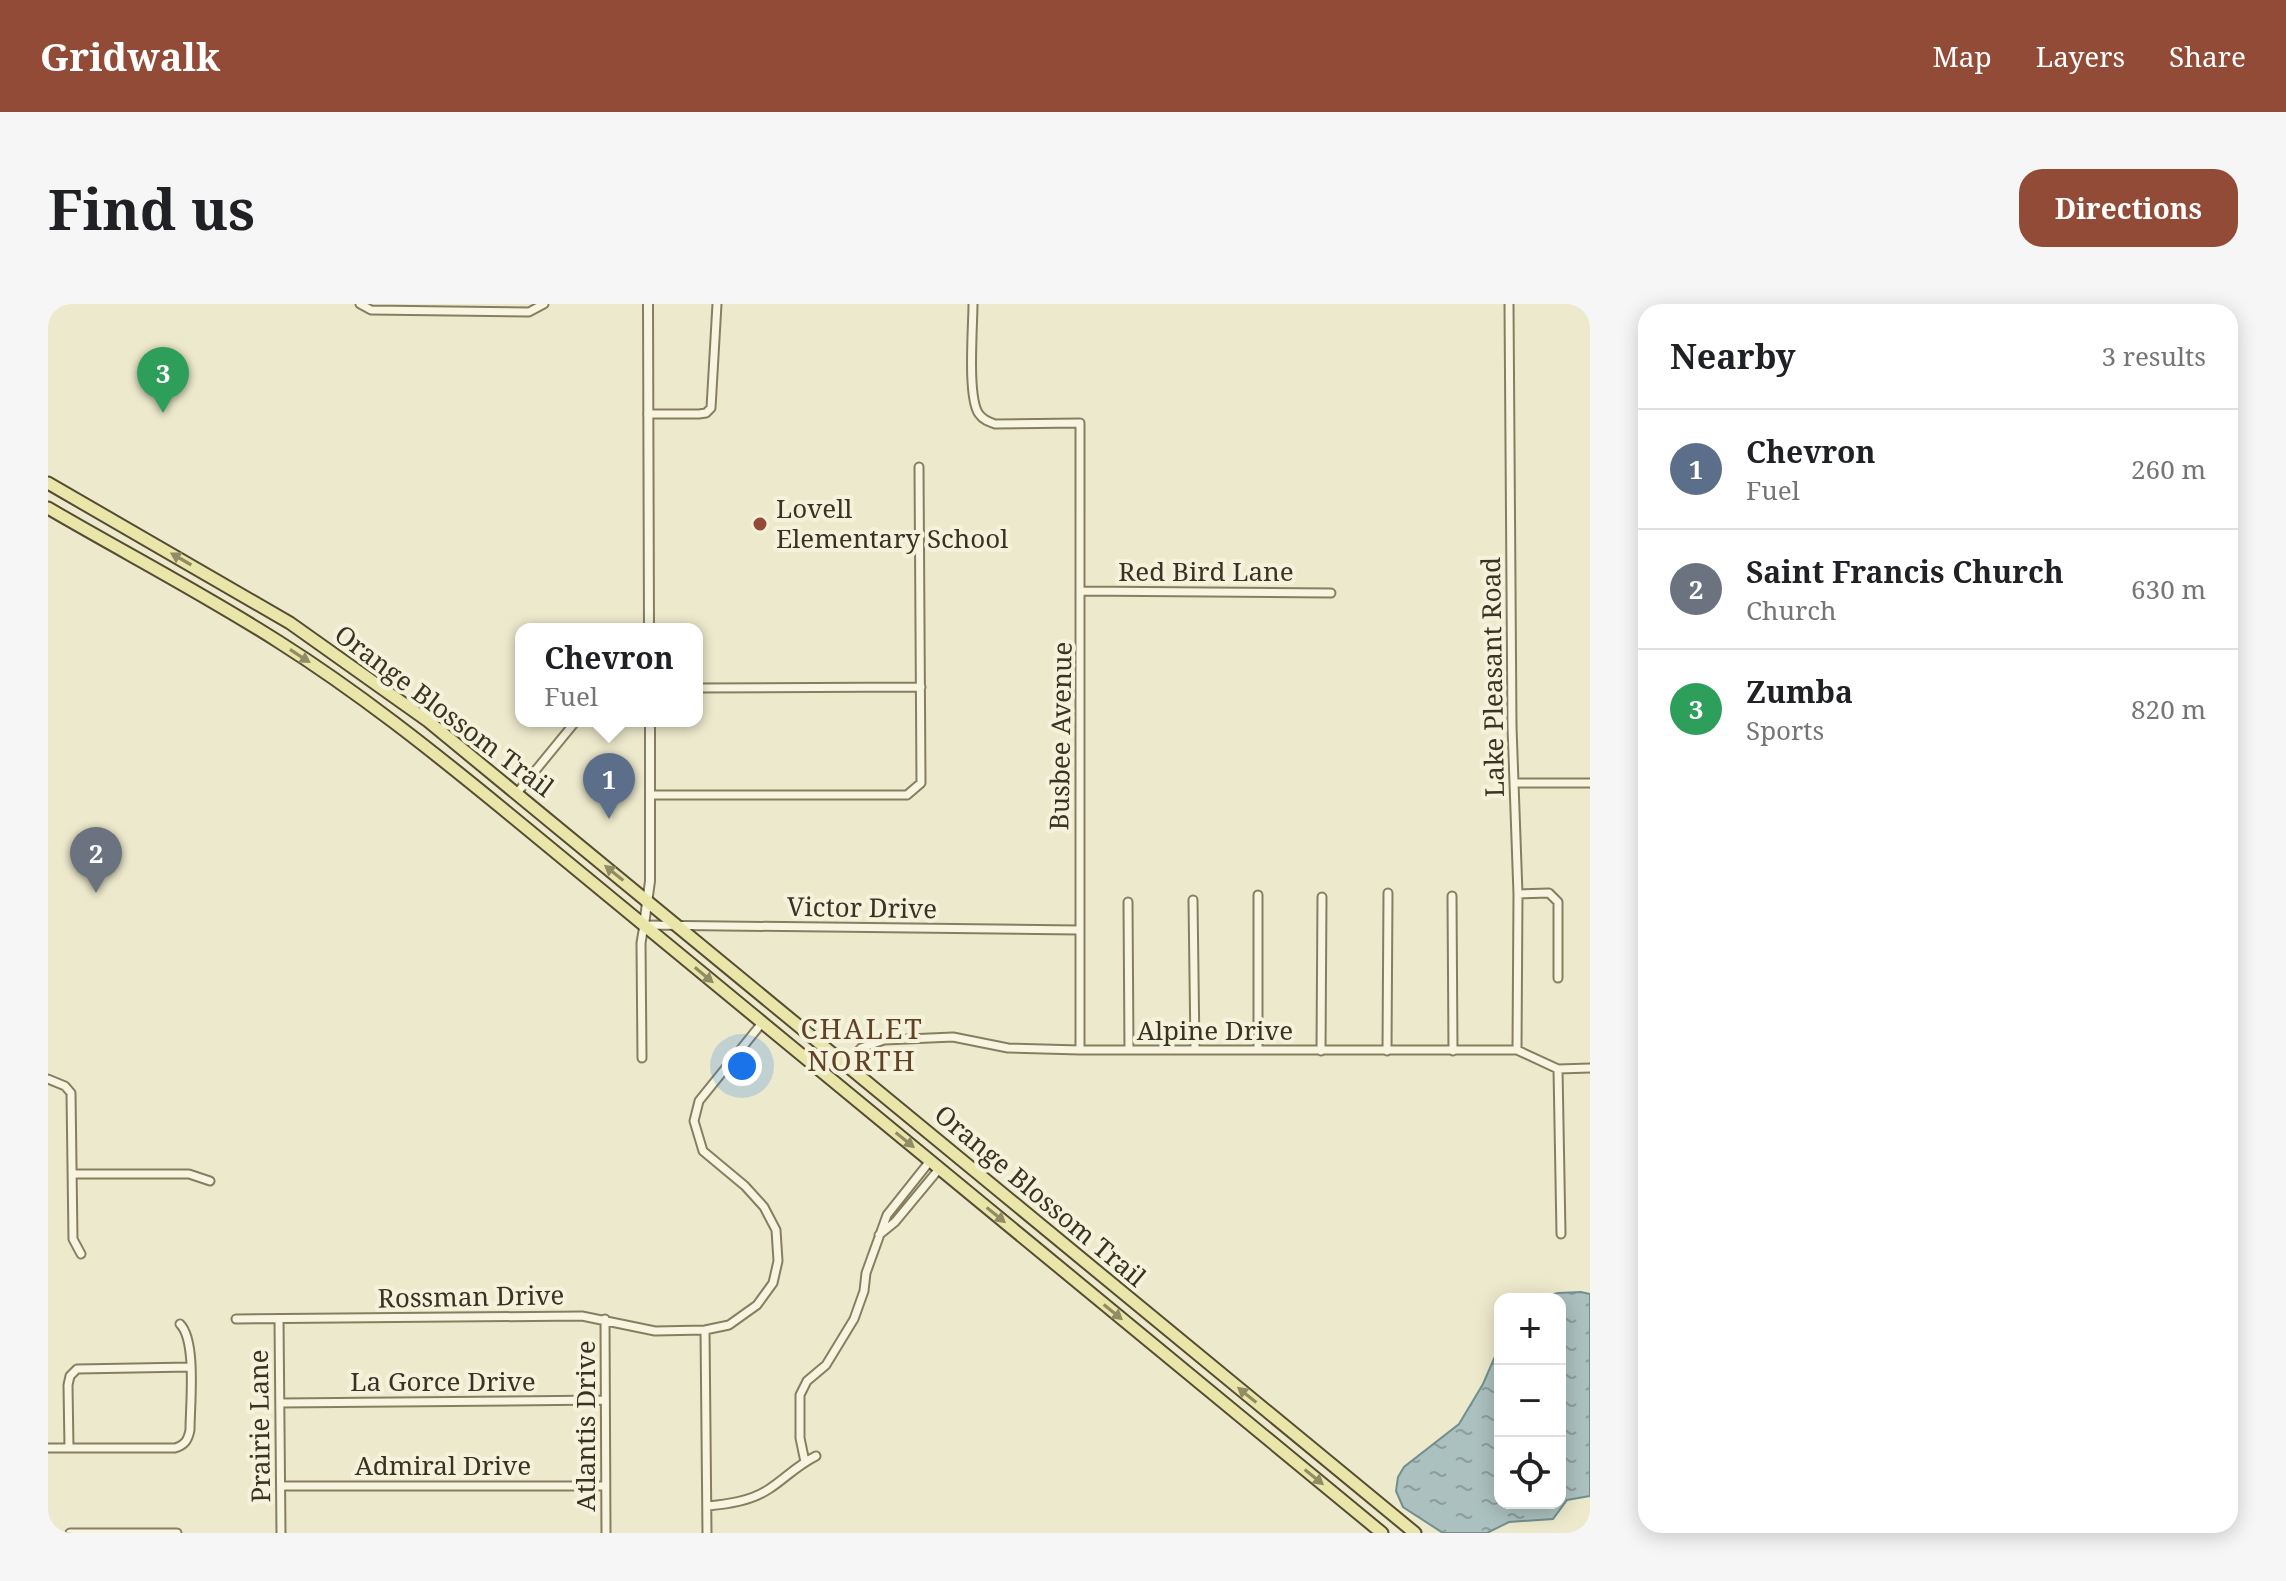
<!DOCTYPE html>
<html lang="en">
<head>
<meta charset="utf-8">
<style>
  body { margin:0; font-family:"Noto Serif",serif; background:#f6f6f6; color:#202124 }
  .controls { position:absolute; right:24px; bottom:24px; display:grid; overflow:hidden; border-radius:16px; box-shadow:0 4px 20px #0003 }
  .controls button { width:72px; height:72px; display:grid; place-items:center; padding:0; border:0; border-bottom:2px solid #e0e0e0; background:#fff; color:#202124; font:40px sans-serif }
  .you { position:absolute; left:694px; top:762px; width:28px; height:28px; margin:-20px; border:6px solid #fff; border-radius:50%; background:#1a73e8; box-shadow:0 0 0 12px #1a73e833 }
  .badge { display:grid; place-items:center; width:52px; height:52px; border-radius:50%; background:#914b36; color:#fff; font-size:26px; font-weight:700 }
  .pin { position:absolute; translate:-50% -66px; filter:drop-shadow(0 2px 4px #0008) }
  .pin::after { content:''; position:absolute; top:42px; width:28px; height:24px; background:inherit; clip-path:polygon(0 0,100% 0,50% 100%) }
  .popup { position:absolute; left:467px; top:319px; width:188px; height:104px; box-sizing:border-box; display:grid; place-content:center; border-radius:16px; background:#fff; filter:drop-shadow(0 2px 6px #0005); font-size:26px; white-space:nowrap; color:#757577 }
  .popup b { font-size:30px; color:#202124 }
  .popup::after { content:''; position:absolute; left:50%; top:100%; margin-left:-16px; border:16px solid transparent; border-top-color:#fff }
  .list { margin:0; padding:0; list-style:none }
  h2 { display:flex; justify-content:space-between; align-items:center; height:104px; margin:0; padding:0 32px; font-size:34px }
  h2 small { font-size:26px; font-weight:400; color:#757577 }
  .list li { display:grid; grid-template-columns:52px 1fr auto; gap:24px; align-items:center; box-sizing:border-box; height:120px; padding:0 32px; border-top:2px solid #e0e0e0 }
  .list b { display:block; font-size:30px; white-space:nowrap }
  .list p { margin:0; font-size:26px; white-space:nowrap; color:#757577 }
  .list em { font-size:26px; font-style:normal; color:#757577 }
  .icon { flex:none; width:44px; height:44px; fill:none; stroke:currentColor; stroke-width:2; stroke-linecap:round; stroke-linejoin:round }
  .map { position:relative; flex:none; width:1542px; height:1229px; overflow:hidden; border-radius:24px }
  header { display:flex; align-items:center; gap:48px; box-sizing:border-box; height:112px; padding:0 40px; background:#914b36; color:#fff }
  header strong { font-size:38px }
  nav { display:flex; gap:44px; margin-inline-start:auto; font-size:28px }
  .intro { display:flex; align-items:center; justify-content:space-between; box-sizing:border-box; height:192px; padding:0 48px }
  h1 { margin:0; font-size:56px }
  .button { padding:20px 36px; border-radius:24px; background:#914b36; color:#fff; font-size:28px; font-weight:700 }
  main { display:flex; gap:48px; padding:0 48px }
  aside { flex:1; background:#fff; border-radius:24px; box-shadow:0 4px 20px #0003 }
  .map>svg:first-child { display:block }
  .water { fill:url(#water-ripples); stroke:#728f8e; stroke-width:2 }
  .lines { fill:none; stroke-linecap:round; stroke-linejoin:round }
  .minor-casing { stroke:#877e61; stroke-width:11 }
  .tertiary-casing { stroke:#877e61; stroke-width:12 }
  .primary-casing { stroke:#564c34; stroke-width:15 }
  .minor { stroke:#f7f5df; stroke-width:7 }
  .tertiary { stroke:#f7f5df; stroke-width:8 }
  .primary { stroke:#eae5a8; stroke-width:11 }
  .oneway { fill:#928c66 }
  .poi-dot { fill:#914b36; stroke:#f4f2db; stroke-width:3 }
  .labels { text-anchor:middle; stroke-width:8; stroke-linejoin:round; paint-order:stroke }
  .poi-label { font-size:26px; fill:#393323; stroke:#f4f2db; text-anchor:start }
  .street-label { font-size:26px; fill:#393323; stroke:#f4f2db }
  .neighbourhood-label { font-size:28px; letter-spacing:2px; fill:#624126; stroke:#f4f2db }
</style>
</head>
<body>
<header>
<strong>Gridwalk</strong>
<nav><a>Map</a><a>Layers</a><a>Share</a></nav>
</header>
<div class="intro"><h1>Find us</h1><a class="button">Directions</a></div>
<main>
<div class="map">
<svg width="1542" height="1229" viewBox="0 0 1542 1229">
  <defs>
    <pattern id="water-ripples" width="26" height="14" patternUnits="userSpaceOnUse" patternTransform="scale(2)"><rect width="26" height="14" fill="#abc1bf"/><path d="M2 4q2-2 4 0t4 0M15 11q2-2 4 0t4 0" fill="none" stroke="#8c9d9b"/></pattern>
  </defs>
  <rect width="100%" height="100%" fill="#ece9cc"/>
  <path class="water" d="M1533,988L1542,990V1192L1519,1196L1505,1215L1461,1218L1439,1229H1395L1355,1203L1348,1187L1350,1173L1356,1163L1411,1120L1435,1080L1452,1041V1199H1512V995H1482L1510,989Z"/>
  <g class="lines">
    <defs>
      <path id="minor" d="M312,0L323,6L481,8L496,0
        M925,0C925,23 919,94 931,110C935,116 941,118 947,120L1032,119V746
        M1461,0L1464,423L1470,590L1469,746
        M600,110H651L658,109L663,104L669,0
        M1033,287L1283,289
        M649,384L873,383
        M1466,479H1542
        M469,489L528,417
        M602,491H859L873,479L871,163
        M1470,590L1501,589L1510,598V674
        M1404,592L1405,747
        M1145,596L1147,745
        M1080,598L1081,746
        M1210,745V591
        M1273,747L1274,593
        M1339,747L1340,589
        M594,754L593,639L596,621L1031,626
        M799,761L813,744L836,736L905,733L960,744L1032,746H1469L1510,765L1542,764
        M1510,765L1513,930
        M0,775L17,782L23,789L25,935L33,950
        M25,870H141L162,877
        M831,931L847,918L891,865
        M188,1015L534,1012L607,1027L657,1026L681,1021L709,1001L725,979L730,957L728,926L716,903L697,882L655,847L646,817L651,797L714,719
        M557,1015L558,1229
        M231,1016L233,1229
        M657,1026L659,1229
        M232,1099L557,1096
        M0,1144H127C137,1141 140,1136 142,1126C142,1101 149,1037 132,1020
        M21,1144L20,1081L22,1072L29,1065L143,1063
        M757,1158L752,1134V1091L759,1077L778,1061L806,1015L816,987L818,969L839,911L882,857
        M233,1182H557
        M660,1202C680,1200 703,1197 721,1185C738,1174 748,1162 768,1152
        M22,1229H129"/>
      <path id="tertiary" d="M600,0L601,325
        M596,621L602,577V417"/>
      <path id="primary" d="M0,179L242,319L380,417L1367,1229
        M0,204C77,249 156,290 231,338C310,388 383,446 455,505L1334,1229"/>
    </defs>
    <use href="#minor" class="minor-casing"/>
    <use href="#tertiary" class="tertiary-casing"/>
    <use href="#primary" class="primary-casing"/>
    <use href="#minor" class="minor"/>
    <use href="#tertiary" class="tertiary"/>
    <use href="#primary" class="primary"/>
  </g>
  <defs><path id="oneway-solid" d="M-6-.8H1V-3.2L6.5 0L1 3.2V.8H-6Z" transform="scale(2)"/></defs>
  <g class="oneway">
    <use href="#oneway-solid" transform="translate(133 255) rotate(-150)"/>
    <use href="#oneway-solid" transform="translate(252 352) rotate(33)"/>
    <use href="#oneway-solid" transform="translate(566 569) rotate(-141)"/>
    <use href="#oneway-solid" transform="translate(656 671) rotate(40)"/>
    <use href="#oneway-solid" transform="translate(857 836) rotate(39)"/>
    <use href="#oneway-solid" transform="translate(948 911) rotate(39)"/>
    <use href="#oneway-solid" transform="translate(1065 1008) rotate(39)"/>
    <use href="#oneway-solid" transform="translate(1199 1091) rotate(-141)"/>
    <use href="#oneway-solid" transform="translate(1266 1173) rotate(39)"/>
  </g>
  <circle class="poi-dot" cx="712" cy="220" r="8"/>
  <g class="labels">
    <g class="poi-label">
      <text x="728" y="214">Lovell<tspan x="728" dy="30">Elementary School</tspan></text>
    </g>
    <g class="street-label">
      <text x="1158" y="277">Red Bird Lane</text>
      <text transform="translate(1445 373) rotate(-91)" y="9">Lake Pleasant Road</text>
      <text transform="translate(396 407) rotate(37)" y="9">Orange Blossom Trail</text>
      <text transform="translate(1013 432) rotate(-89)" y="9">Busbee Avenue</text>
      <text transform="translate(814 604) rotate(1)" y="9">Victor Drive</text>
      <text x="1167" y="736">Alpine Drive</text>
      <text transform="translate(992 892) rotate(40)" y="9">Orange Blossom Trail</text>
      <text transform="translate(423 993) rotate(-1)" y="9">Rossman Drive</text>
      <text x="395" y="1087">La Gorce Drive</text>
      <text transform="translate(212 1122) rotate(-91)" y="9">Prairie Lane</text>
      <text transform="translate(538 1122) rotate(-90)" y="9">Atlantis Drive</text>
      <text x="395" y="1171">Admiral Drive</text>
    </g>
    <g class="neighbourhood-label">
      <text x="814" y="735">CHALET<tspan x="814" dy="32">NORTH</tspan></text>
    </g>
  </g>
</svg>
<div class="controls">
<button>+</button>
<button>−</button>
<button><svg class="icon" aria-label="locate" viewBox="0 0 24 24"><circle cx="12" cy="12" r="6"/><path d="M12 2v4M12 18v4M2 12h4M18 12h4"/></svg></button>
</div>
<div class="you"></div>
<div class="pin badge" style="left:561px;top:515px;background:#5c6f8a">1</div>
<div class="popup"><b>Chevron</b>Fuel</div>
<div class="pin badge" style="left:48px;top:589px;background:#6b7280">2</div>
<div class="pin badge" style="left:115px;top:109px;background:#2e9e5b">3</div>
</div>
<aside>
<h2>Nearby<small>3 results</small></h2>
<ul class="list">
<li><span class="badge" style="background:#5c6f8a">1</span><div><b>Chevron</b><p>Fuel</p></div><em>260 m</em></li>
<li><span class="badge" style="background:#6b7280">2</span><div><b>Saint Francis Church</b><p>Church</p></div><em>630 m</em></li>
<li><span class="badge" style="background:#2e9e5b">3</span><div><b>Zumba</b><p>Sports</p></div><em>820 m</em></li>
</ul>
</aside>
</main>
</body>
</html>
